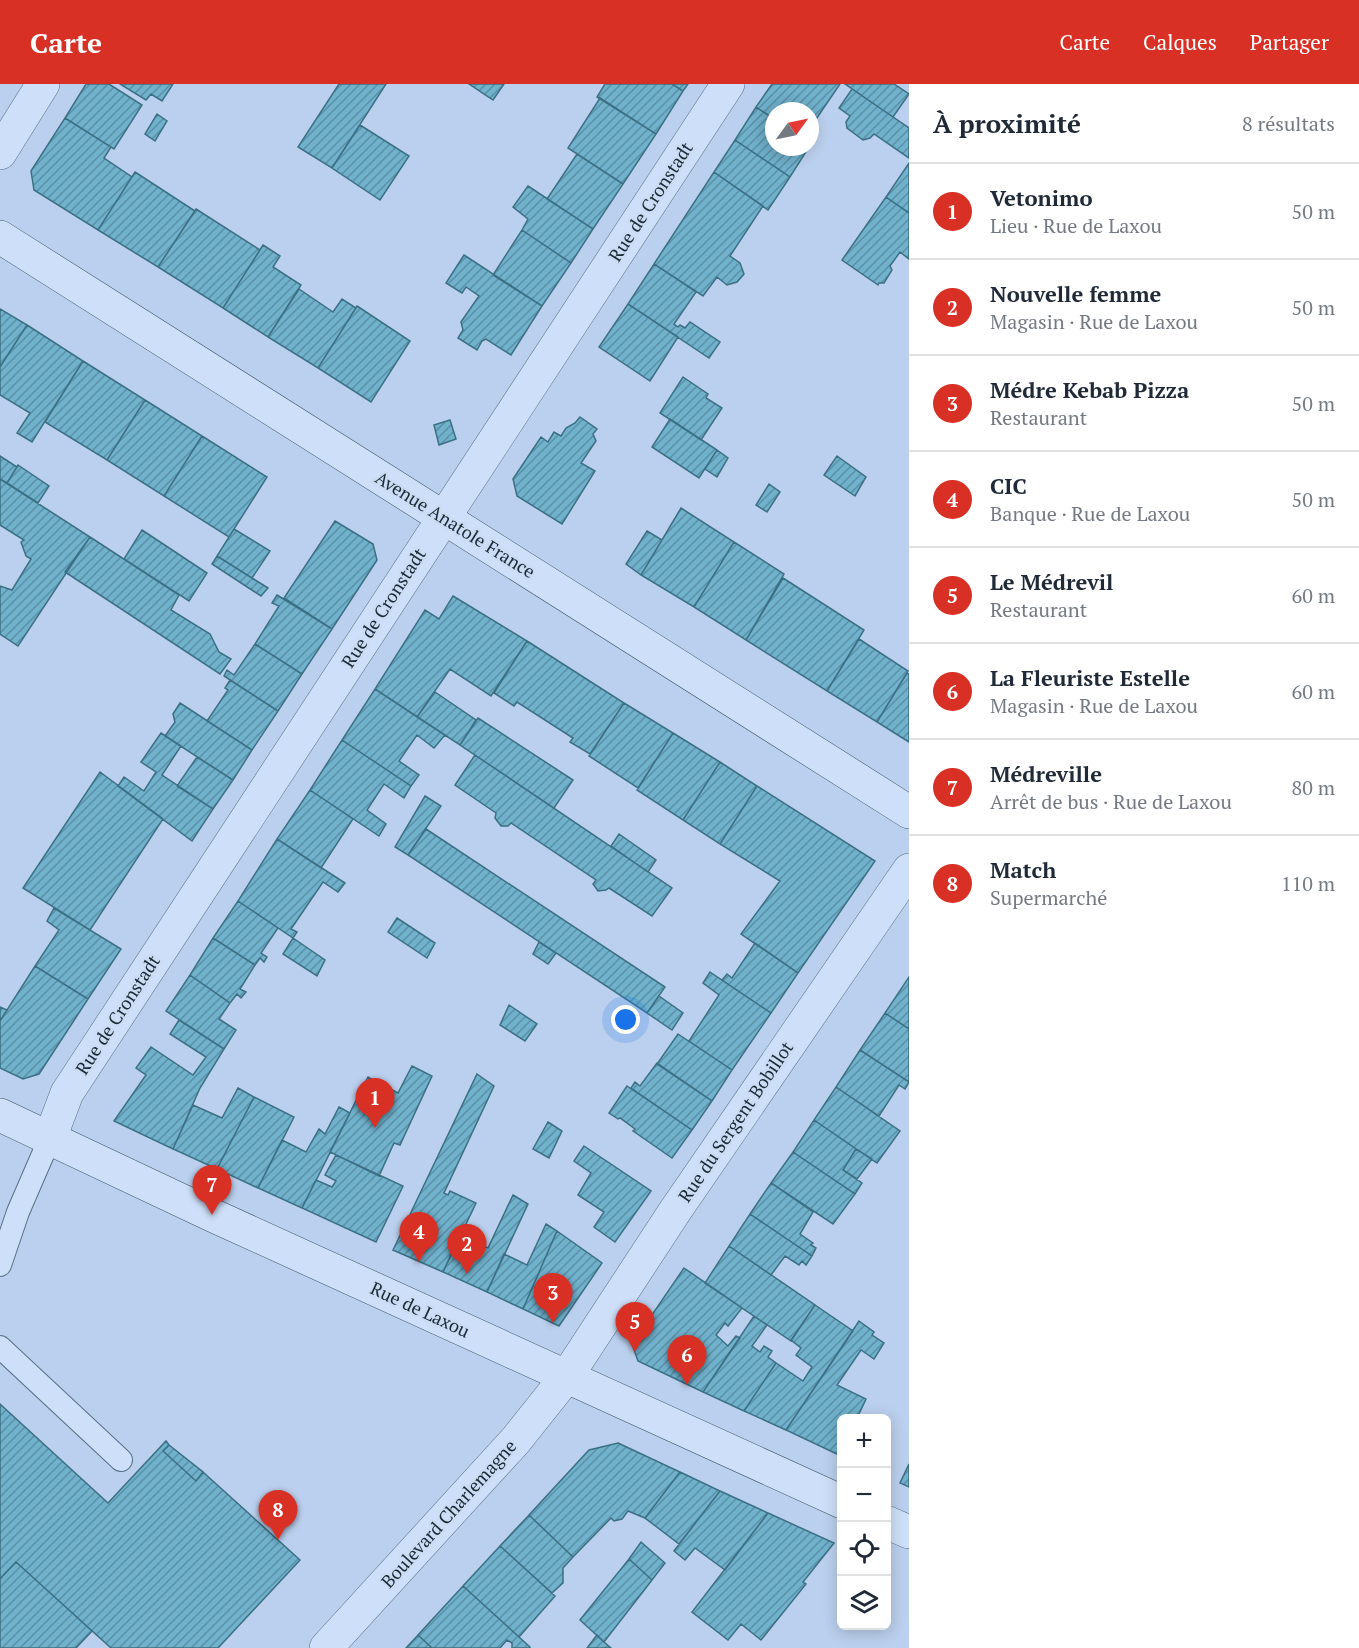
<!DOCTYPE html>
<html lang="fr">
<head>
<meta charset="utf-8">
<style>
  body { margin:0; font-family:"PT Serif",serif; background:#f2f2f3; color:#1f2937 }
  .controls { position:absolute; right:18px; bottom:18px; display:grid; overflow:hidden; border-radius:9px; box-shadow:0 3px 15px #0003 }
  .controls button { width:54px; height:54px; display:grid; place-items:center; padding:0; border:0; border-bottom:2px solid #e0e1e3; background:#fff; color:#1f2937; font:30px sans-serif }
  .compass { position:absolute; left:765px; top:18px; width:54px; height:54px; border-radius:50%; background:#fff; box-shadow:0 3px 15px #0003; rotate:57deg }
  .you { position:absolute; left:626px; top:936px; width:21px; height:21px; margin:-15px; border:4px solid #fff; border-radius:50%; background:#1a73e8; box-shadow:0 0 0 9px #1a73e833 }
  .badge { display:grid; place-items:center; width:39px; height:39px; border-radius:50%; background:#d93025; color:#fff; font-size:20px; font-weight:700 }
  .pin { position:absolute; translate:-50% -50px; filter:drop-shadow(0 2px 3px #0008) }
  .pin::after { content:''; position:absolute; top:32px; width:21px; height:18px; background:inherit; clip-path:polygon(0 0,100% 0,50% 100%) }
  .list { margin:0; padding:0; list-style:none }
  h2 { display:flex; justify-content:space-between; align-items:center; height:78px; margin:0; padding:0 24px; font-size:26px }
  h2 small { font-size:20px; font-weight:400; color:#747a83 }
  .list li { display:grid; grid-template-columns:39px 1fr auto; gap:18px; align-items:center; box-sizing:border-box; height:96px; padding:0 24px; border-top:2px solid #e0e1e3 }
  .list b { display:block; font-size:22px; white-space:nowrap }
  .list p { margin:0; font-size:20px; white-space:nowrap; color:#747a83 }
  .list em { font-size:20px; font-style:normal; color:#747a83 }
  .icon { flex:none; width:33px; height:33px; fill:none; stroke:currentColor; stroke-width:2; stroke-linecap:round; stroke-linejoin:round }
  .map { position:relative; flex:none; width:909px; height:1564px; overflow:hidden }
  header { display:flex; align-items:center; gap:36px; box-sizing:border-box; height:84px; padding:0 30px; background:#d93025; color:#fff }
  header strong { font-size:28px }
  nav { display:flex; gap:33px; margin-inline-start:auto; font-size:21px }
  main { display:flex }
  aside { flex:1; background:#fff }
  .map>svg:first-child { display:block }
  .building { fill:url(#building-hatch); stroke:#3b7084; stroke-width:1.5 }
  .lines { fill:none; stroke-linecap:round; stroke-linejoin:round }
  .lane-casing { stroke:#557185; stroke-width:24 }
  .street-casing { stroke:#557185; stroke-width:34 }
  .secondary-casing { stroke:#395566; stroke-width:34 }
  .lane { stroke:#cee0f9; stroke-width:22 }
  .street { stroke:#cee0f9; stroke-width:33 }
  .secondary { stroke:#cee0f9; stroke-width:33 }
  .labels { text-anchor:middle; stroke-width:5; stroke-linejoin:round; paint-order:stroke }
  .street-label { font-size:18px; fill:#1a2a34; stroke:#cbdcf5 }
</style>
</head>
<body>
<header>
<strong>Carte</strong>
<nav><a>Carte</a><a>Calques</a><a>Partager</a></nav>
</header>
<main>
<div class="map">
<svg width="909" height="1564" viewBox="0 0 909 1564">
  <defs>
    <pattern id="building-hatch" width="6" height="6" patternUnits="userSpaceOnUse" patternTransform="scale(1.5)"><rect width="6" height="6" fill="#70b1cc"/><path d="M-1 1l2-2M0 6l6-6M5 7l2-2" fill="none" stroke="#5b90a6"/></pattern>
  </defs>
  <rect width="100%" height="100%" fill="#bbd0ee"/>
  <path class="building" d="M86,0H109L142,21L114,65L65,34Z
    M120,0H173L162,17L151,10L146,16Z
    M339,0H386L332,84L298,63Z
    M469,0H504L493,16Z
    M605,0H672L683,7L656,50L597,13Z
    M672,0H688L683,7Z
    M772,0H840L810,44V27H774V35L756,23Z
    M845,0H894L909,10L893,33Z
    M852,5L909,44V74L874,50L870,54L863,56L847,44L846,38L850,32L839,24Z
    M600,14L656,50L623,100L568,64Z
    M756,23L774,35V63H809L790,93L735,56Z
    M157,30L167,37L155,57L145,50Z
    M65,34L111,63L104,74L132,93L98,146L34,106L31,87Z
    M360,41L409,72L380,116L332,84Z
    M735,56L790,93L768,126L714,88Z
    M577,70L623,100L593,145L547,115Z
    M909,79V129L886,113Z
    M135,88L195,127L158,183L98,146Z
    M714,88L763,122L730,172L740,179L744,190L737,198L727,201L717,193L703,212L654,180Z
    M528,102L593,145L571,179L522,146L528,135L513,123Z
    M886,113L909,129V175L900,168L890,182L892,186L884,199H879L878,201L842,176Z
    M196,125L260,166L223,224L158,183Z
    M522,146L571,179L542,222L493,191Z
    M263,161L280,172L273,183L301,201L268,253L223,224Z
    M464,171L542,222L511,271L486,255L482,257L477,266L458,254L463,246L461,238L479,212L466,203L462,209L446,199Z
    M654,180L696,208L674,240L678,243L680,241L685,244L690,238L720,258L709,274L628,220Z
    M299,205L333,228L342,215L356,224L318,284L268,253Z
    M628,220L678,253L650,297L599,263Z
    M357,222L410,257L371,318L318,284Z
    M0,225L27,241L0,283Z
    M27,241L83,277L32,358L17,349L30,329L0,311V283Z
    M83,277L145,316L107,376L45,338Z
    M683,293L708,310L706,314L722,324L701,356L660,329Z
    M145,316L202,352L164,412L107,376Z
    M580,333L597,345L593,350L596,357L581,379L595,387L562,440L517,412L513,395L541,353L548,358L554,348L561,352L566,344L575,339Z
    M670,335L717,366L699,394L652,363Z
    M450,336L456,355L439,361L434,341Z
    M202,352L267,393L229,453L164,412Z
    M717,366L728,374L717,393L705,385Z
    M0,372L17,383L7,399L0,395Z
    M837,372L866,393L855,412L824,391Z
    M18,381L49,402L38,419L7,399Z
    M0,395L90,453L18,562L0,550V502L12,506L31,475L26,472L21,458L24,456L0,441Z
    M769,400L780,408L767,428L756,421Z
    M681,424L734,458L694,523L641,491Z
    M335,437L373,460L377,476L332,545L284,514Z
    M234,445L270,467L252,494L217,472Z
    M142,446L207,489L189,517L124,475Z
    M647,447L662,456L641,491L626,480Z
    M90,453L179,511L171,526L210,550L219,568L231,575L220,590L65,488Z
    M734,458L784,490L746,556L694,523Z
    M217,472L252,494L268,504L261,512L212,480Z
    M783,494L864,546L827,607L746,556Z
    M277,511L332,545L302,590L255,560L279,522L272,519Z
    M453,512L527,557L491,612L450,585L417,633L375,605L425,526L439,535Z
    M859,555L908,587L877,638L827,607Z
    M527,557L624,619L590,670L570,658L573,654L517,618L514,622L494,609Z
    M255,560L302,590L278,627L224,592L227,586L234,591Z
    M907,589L909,590V658L877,638Z
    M230,596L278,627L252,666L207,637L228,606L225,604Z
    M375,605L445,651L434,664L417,651L399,677L419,691L411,702L342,656Z
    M435,608L476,636L460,661L417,633Z
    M180,619L252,666L233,696L165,652L175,638L173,630Z
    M624,619L673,649L638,704L589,672Z
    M478,634L573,696L554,724L460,661Z
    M161,649L181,662L162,691L213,725L192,757L118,702L124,693L144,707L156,688L141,678Z
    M673,649L720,678L683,736L637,706Z
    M342,656L411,702L404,714L384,700L367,726L386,740L379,752L310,706Z
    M475,671L672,804L652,832L609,804L606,806L598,807L593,800L596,796L511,739L508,742H501L495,734L496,729L455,701Z
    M197,673L233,696L213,725L177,702Z
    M720,678L757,702L720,760L683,736Z
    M100,688L163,735L90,846L23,804Z
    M757,702L875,777L798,889L741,850L780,797L720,760Z
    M310,706L353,735L321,784L277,755Z
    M425,712L441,722L408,771L395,763Z
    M426,745L665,903L647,929L408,771Z
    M619,750L656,776L648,788L611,762Z
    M277,755L345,799L338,808L323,798L291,845L297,848L293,854L238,817Z
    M238,817L278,844L261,869L267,873L264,878L260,874L255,881L213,854Z
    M54,824L121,865L88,915L35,882L59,846L47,837Z
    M397,834L435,859L427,874L388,848Z
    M213,854L255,881L240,905L246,908L241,914L237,910L230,919L190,891Z
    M293,854L325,876L317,892L283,870Z
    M539,858L556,869L548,880L533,870Z
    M755,859L798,889L771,929L722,896L727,890L732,894Z
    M35,882L88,915L39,990L23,995L0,984V937Z
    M710,888L771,929L732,986L689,957L719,911L703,899Z
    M190,891L230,919L219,935L236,946L224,965L166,927Z
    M909,893V945L885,929Z
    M659,912L683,929L672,946L647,929Z
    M509,921L537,940L525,957L500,941Z
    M0,923L7,926L0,937Z
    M885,929L909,945V998L860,966Z
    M179,936L224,965L200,1004L173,1065L114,1037L146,991L136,984L151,963L193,991L206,973L170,950Z
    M678,950L732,986L712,1017L657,980Z
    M860,966L909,998L905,1005L899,1001L879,1032L836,1003Z
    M657,979L712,1017L692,1046L631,1004L635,998L640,1002Z
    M412,982L432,992L400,1061L394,1059L379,1092L330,1068L368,993L398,1009Z
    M477,990L494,1002L444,1109L448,1111L450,1107L476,1119L443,1188L393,1166Z
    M627,1002L692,1046L672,1074L633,1047L635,1045L620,1034L618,1035L609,1029Z
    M836,1003L900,1047L877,1079L814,1036Z
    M238,1004L254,1013L217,1085L173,1065L193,1021L222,1034Z
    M254,1013L294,1033L258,1104L217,1085Z
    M339,1023L350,1029L302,1124L258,1104L282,1056L306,1068L319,1045L325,1050Z
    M814,1036L856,1065L843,1086L862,1099L855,1110L793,1068Z
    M548,1038L562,1047L549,1074L533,1065Z
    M584,1062L651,1107L615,1158L594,1143L604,1128L578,1111L591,1089L574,1077Z
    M856,1065L872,1075L857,1095L843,1086Z
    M793,1068L855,1110L833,1140L771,1099Z
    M336,1071L403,1102L376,1158L302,1124L316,1096L332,1103L336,1097L325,1091Z
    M771,1099L813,1128L800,1150L813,1159L811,1161L816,1164L812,1172L750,1130Z
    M513,1111L528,1120L487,1208L443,1188L460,1151L488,1164Z
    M750,1130L812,1172L806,1181L802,1177L799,1181L785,1172L771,1191L729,1162Z
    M546,1140L557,1147L523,1225L487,1208L504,1170L527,1181Z
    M557,1147L602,1179L559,1242L523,1225Z
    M729,1162L815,1221L791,1257L705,1199Z
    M684,1184L742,1224L728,1242L725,1239L716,1251L728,1262L736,1252L740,1254L703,1308L638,1277L632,1260Z
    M815,1221L853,1247L786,1346L744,1327L776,1279L803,1297L812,1283L796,1271L801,1264L791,1256Z
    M754,1232L767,1241L752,1262L760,1268L764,1262L772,1267L768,1273L776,1279L744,1327L703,1308Z
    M859,1237L874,1248L872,1251L884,1259L874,1275L861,1266L837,1301L866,1315L857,1334H842V1366L839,1371L786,1346Z
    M0,1320L108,1419L166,1357L169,1361L163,1367L196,1397L203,1388L300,1476L218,1564H111L16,1478L0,1495Z
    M618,1359L680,1388L645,1434L628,1427L622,1435L614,1437L611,1434L573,1473L529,1431L589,1366Z
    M169,1361L203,1388L196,1397L163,1367Z
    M909,1380V1403L900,1399Z
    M680,1388L720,1407L679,1460L645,1434Z
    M720,1407L768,1429L725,1486L695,1464L685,1476L674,1467Z
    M768,1429L834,1459L803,1498L806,1500L761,1556L741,1540L728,1556L692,1528Z
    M529,1431L573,1473L563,1484V1499L552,1509L500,1462Z
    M641,1458L665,1479L652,1496L629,1475Z
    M500,1462L555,1512L519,1553L463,1502Z
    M629,1475L652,1496L604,1558L580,1536Z
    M16,1478L92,1547L76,1564H0V1495Z
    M463,1502L530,1563V1564H512V1559L507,1556L500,1564H432L418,1551Z
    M418,1551L432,1564H406Z
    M597,1551L604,1558L611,1564H587Z"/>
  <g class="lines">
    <defs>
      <path id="lane" d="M0,1181L18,1128L50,1054
        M0,1263L121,1376"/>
      <path id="street" d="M0,69L43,0
        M50,1054L67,1009L728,0
        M326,1564L516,1356L567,1292L675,1127L909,786"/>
      <path id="secondary" d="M0,153L909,728
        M0,1031L212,1131L842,1418
        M886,1438L909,1448"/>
    </defs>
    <use href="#lane" class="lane-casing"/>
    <use href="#street" class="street-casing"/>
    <use href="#secondary" class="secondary-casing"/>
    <use href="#lane" class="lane"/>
    <use href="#street" class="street"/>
    <use href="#secondary" class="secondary"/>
  </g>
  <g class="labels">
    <g class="street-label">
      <text transform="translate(651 118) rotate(-57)" y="6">Rue de Cronstadt</text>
      <text transform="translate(455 441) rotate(32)" y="6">Avenue Anatole France</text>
      <text transform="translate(384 524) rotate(-57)" y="6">Rue de Cronstadt</text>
      <text transform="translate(118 931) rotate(-57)" y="6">Rue de Cronstadt</text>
      <text transform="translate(736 1038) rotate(-56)" y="6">Rue du Sergent Bobillot</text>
      <text transform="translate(420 1226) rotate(25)" y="6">Rue de Laxou</text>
      <text transform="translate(449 1430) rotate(-48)" y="6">Boulevard Charlemagne</text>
    </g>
  </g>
</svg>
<div class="controls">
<button>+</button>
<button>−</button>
<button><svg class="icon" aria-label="locate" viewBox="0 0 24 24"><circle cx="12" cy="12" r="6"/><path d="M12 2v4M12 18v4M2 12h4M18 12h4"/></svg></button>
<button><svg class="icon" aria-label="layers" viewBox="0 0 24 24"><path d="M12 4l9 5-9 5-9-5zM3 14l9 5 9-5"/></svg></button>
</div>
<svg class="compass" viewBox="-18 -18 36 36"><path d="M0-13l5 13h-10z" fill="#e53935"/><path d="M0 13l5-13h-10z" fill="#747a83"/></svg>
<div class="you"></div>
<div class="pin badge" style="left:375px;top:1044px">1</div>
<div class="pin badge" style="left:467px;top:1190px">2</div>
<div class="pin badge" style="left:553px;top:1239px">3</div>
<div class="pin badge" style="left:419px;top:1178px">4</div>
<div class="pin badge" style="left:635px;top:1268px">5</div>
<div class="pin badge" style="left:687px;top:1301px">6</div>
<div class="pin badge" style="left:212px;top:1131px">7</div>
<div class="pin badge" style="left:278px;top:1456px">8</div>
</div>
<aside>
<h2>À proximité<small>8 résultats</small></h2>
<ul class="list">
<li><span class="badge">1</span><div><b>Vetonimo</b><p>Lieu · Rue de Laxou</p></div><em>50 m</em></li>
<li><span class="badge">2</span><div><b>Nouvelle femme</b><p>Magasin · Rue de Laxou</p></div><em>50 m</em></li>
<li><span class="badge">3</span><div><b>Médre Kebab Pizza</b><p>Restaurant</p></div><em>50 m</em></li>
<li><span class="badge">4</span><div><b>CIC</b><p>Banque · Rue de Laxou</p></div><em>50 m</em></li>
<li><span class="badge">5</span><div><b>Le Médrevil</b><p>Restaurant</p></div><em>60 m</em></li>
<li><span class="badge">6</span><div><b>La Fleuriste Estelle</b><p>Magasin · Rue de Laxou</p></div><em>60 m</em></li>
<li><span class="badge">7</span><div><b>Médreville</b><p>Arrêt de bus · Rue de Laxou</p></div><em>80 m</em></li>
<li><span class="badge">8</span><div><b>Match</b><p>Supermarché</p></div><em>110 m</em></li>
</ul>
</aside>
</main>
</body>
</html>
